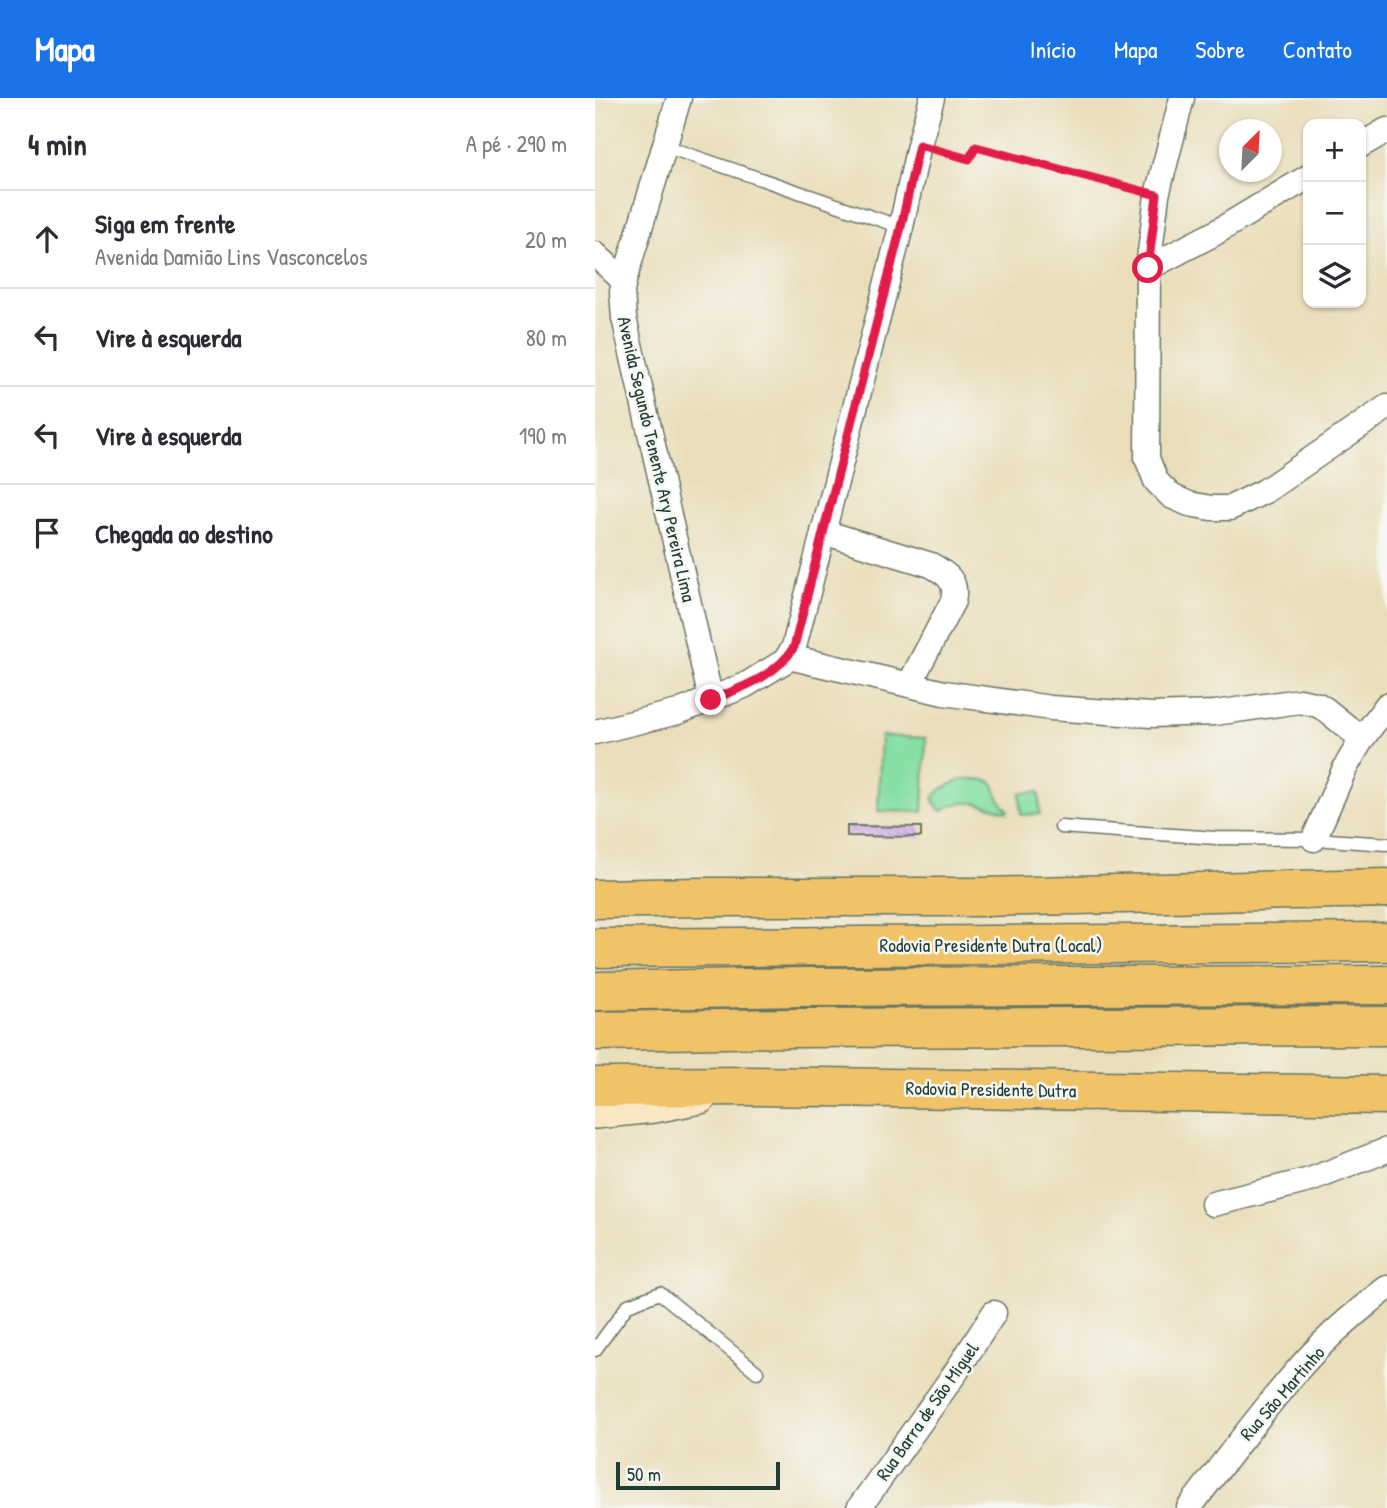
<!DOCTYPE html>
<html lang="pt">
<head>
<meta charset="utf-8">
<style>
  body { margin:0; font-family:"Patrick Hand",sans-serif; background:#f2f2f3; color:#2b2b33 }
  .controls { position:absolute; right:21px; top:21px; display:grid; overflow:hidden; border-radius:14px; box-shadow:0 2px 5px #0004 }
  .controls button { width:63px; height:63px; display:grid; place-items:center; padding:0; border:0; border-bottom:2px solid #e1e1e2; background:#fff; color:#2b2b33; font:35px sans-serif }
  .compass { position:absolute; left:624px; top:21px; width:63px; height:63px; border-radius:50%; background:#fff; box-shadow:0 2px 5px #0004; rotate:24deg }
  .scale { position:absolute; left:21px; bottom:18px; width:164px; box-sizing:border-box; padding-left:7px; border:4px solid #1f3d34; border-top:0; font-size:19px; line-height:24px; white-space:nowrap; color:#1f3d34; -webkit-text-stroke:5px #f6f6f2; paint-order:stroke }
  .stop { position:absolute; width:21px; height:21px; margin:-16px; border:5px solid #e11d48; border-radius:50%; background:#fff }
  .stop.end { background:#e11d48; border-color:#fff; box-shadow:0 2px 7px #0008 }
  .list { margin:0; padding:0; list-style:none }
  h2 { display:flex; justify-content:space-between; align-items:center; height:91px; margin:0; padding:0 28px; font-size:30px }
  h2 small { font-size:23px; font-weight:400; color:#7c7c81 }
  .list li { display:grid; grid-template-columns:46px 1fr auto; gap:21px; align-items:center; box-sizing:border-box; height:98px; padding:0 28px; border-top:2px solid #e1e1e2 }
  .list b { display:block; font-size:26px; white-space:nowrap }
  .list p { margin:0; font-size:23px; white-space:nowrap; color:#7c7c81 }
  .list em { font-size:23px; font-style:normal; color:#7c7c81 }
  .icon { flex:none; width:38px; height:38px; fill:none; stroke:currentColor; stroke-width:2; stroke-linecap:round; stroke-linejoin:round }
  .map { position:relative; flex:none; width:792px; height:1410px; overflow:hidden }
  header { display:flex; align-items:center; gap:42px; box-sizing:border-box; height:98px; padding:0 35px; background:#1a73e8; color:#fff }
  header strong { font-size:33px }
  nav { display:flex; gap:38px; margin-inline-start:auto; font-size:24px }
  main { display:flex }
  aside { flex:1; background:#fff }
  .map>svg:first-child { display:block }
  .park { fill:#85dfa4; stroke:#528e6c; stroke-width:2 }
  .building { fill:url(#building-back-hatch) }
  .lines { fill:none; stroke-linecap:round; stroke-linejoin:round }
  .service-casing { stroke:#667563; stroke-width:15 }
  .minor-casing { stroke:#667563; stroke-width:27 }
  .secondary-casing { stroke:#667563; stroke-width:36 }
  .motorway-casing { stroke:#667563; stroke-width:41 }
  .path { stroke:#667563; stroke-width:4.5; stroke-dasharray:2 5; stroke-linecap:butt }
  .service { stroke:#fff; stroke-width:12 }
  .minor { stroke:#fff; stroke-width:24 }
  .secondary { stroke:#f9e7c3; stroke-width:33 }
  .motorway { stroke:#f0c369; stroke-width:38 }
  .route { stroke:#e11d48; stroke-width:9 }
  .labels { text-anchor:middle; stroke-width:5; stroke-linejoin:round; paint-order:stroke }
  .street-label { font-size:19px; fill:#1f3d34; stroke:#f6f6f2 }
</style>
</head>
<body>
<header>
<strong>Mapa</strong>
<nav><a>Início</a><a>Mapa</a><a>Sobre</a><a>Contato</a></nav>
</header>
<main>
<aside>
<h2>4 min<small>A pé · 290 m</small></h2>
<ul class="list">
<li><svg class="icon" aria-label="ahead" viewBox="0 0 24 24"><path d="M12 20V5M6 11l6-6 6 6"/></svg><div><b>Siga em frente</b><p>Avenida Damião Lins Vasconcelos</p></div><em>20 m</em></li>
<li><svg class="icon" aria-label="left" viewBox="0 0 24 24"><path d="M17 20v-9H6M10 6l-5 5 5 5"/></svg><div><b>Vire à esquerda</b></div><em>80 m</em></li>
<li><svg class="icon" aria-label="left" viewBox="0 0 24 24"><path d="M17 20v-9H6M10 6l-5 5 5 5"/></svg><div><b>Vire à esquerda</b></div><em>190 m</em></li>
<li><svg class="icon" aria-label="arrive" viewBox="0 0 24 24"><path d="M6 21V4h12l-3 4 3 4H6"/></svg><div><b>Chegada ao destino</b></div></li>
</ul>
</aside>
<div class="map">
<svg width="792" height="1410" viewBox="0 0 792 1410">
  <defs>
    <pattern id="building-back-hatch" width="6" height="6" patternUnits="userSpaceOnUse" patternTransform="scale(1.75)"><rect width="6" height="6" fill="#d2aceb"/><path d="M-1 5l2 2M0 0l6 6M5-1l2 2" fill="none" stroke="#aa8dbf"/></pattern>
  </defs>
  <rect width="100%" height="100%" fill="#f6f6f2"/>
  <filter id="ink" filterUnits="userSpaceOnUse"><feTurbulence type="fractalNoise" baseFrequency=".0143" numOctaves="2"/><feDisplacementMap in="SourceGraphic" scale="14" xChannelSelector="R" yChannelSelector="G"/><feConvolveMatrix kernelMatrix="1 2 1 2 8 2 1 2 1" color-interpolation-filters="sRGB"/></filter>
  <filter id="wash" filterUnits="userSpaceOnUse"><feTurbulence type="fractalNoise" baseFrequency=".00686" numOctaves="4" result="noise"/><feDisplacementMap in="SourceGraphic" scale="28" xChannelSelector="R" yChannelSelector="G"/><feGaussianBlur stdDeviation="1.57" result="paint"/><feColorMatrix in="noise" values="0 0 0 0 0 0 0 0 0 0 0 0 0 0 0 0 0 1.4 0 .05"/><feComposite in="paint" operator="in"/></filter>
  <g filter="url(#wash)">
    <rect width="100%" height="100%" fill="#eadeba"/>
    <path class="park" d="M286,638L331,640L328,714L283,713Z
      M371,681C414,680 391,692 413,712L412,714C391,707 367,698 347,713C323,697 357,685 371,681Z
      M444,694L445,716L426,717L425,695Z"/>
    <g id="blocks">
      <path class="building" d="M252,728L326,729V739L252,738Z"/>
    </g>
  </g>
  <g filter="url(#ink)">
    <use href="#blocks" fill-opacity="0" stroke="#667563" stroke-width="2"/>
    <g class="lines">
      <defs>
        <path id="service" d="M69,48L306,129
          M466,729L621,740L719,741L792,746
          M0,1252L33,1207L65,1195L162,1274"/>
        <path id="minor" d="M84,0L29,183L27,194L29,220L116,602
          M587,0L562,97L553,170L552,360L561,383L576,398L594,406L616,410H635L670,393L792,309
          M766,47L792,32
          M0,156L29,183
          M553,170L620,135L713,79
          M228,434L336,467C352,476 363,483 358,503L314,587
          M194,559L349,595L456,610L556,617L620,615L705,603L723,607L731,612L767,641
          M0,634L83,614L149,588L190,563L199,549L306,129L324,47L337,0
          M719,741L750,670L767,641L792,607
          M618,1106L715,1082L792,1052
          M264,1410L361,1274L399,1215
          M594,1410C629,1364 663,1318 701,1274C726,1244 761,1214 792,1190"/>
        <path id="secondary" d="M0,1014L59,1008L105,999"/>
        <path id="motorway" d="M0,801L105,799H386L792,790
          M0,850L792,844
          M0,893L206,889L792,887
          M0,933L200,930L792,928
          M0,989L154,988L792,997"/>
      </defs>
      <use href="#service" class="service-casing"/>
      <use href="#minor" class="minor-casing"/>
      <use href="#secondary" class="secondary-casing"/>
      <use href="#motorway" class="motorway-casing"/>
      <path class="path" d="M345,53L374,61L381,49L542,92"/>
      <use href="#service" class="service"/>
      <use href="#minor" class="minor"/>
      <use href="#secondary" class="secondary"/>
      <use href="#motorway" class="motorway"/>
    </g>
  </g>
  <g class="lines" filter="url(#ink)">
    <path class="route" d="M116,602C145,590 182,578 199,549L306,129L324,47L374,61L381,49L562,97L553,170"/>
  </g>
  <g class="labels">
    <g class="street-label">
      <text transform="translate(62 361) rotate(77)" y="7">Avenida Segundo Tenente Ary Pereira Lima</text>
      <text x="396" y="854">Rodovia Presidente Dutra (Local)</text>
      <text transform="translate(396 991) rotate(1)" y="7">Rodovia Presidente Dutra</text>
      <text transform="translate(687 1295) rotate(-49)" y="7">Rua São Martinho</text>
      <text transform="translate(332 1313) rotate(-55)" y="7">Rua Barra de São Miguel</text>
    </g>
  </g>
</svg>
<div class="controls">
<button>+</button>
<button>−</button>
<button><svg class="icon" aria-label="layers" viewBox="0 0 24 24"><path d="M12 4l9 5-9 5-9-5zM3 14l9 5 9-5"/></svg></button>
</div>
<svg class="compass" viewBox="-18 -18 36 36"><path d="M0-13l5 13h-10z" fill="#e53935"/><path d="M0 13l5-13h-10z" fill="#7c7c81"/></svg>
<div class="scale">50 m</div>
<div class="stop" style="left:553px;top:170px"></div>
<div class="stop end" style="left:116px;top:602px"></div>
</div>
</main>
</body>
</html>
